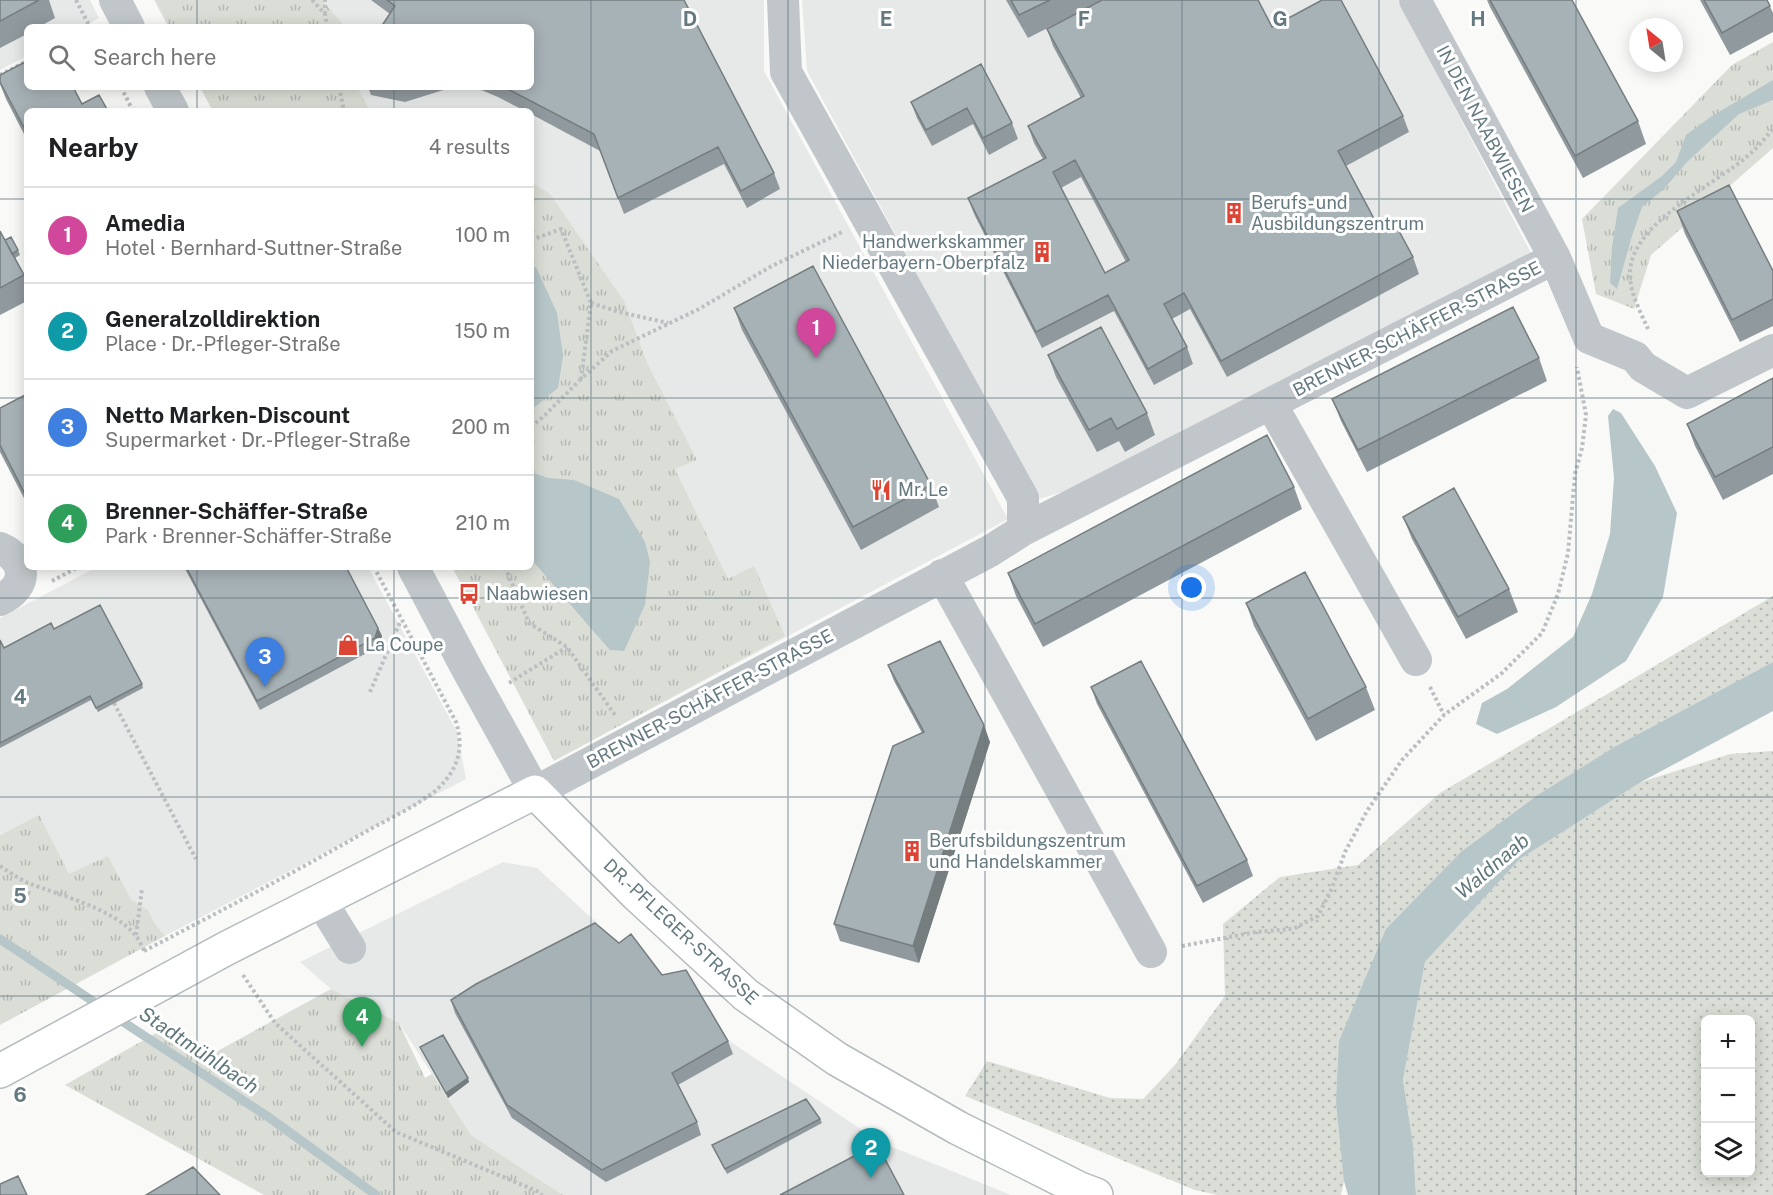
<!DOCTYPE html>
<html lang="en">
<head>
<meta charset="utf-8">
<style>
  body { margin:0; font-family:"Public Sans",sans-serif; background:#f2f2f2; color:#202124 }
  .controls { position:absolute; right:18px; bottom:18px; display:grid; overflow:hidden; border-radius:9px; box-shadow:0 3px 15px #0003 }
  .controls button { width:54px; height:54px; display:grid; place-items:center; padding:0; border:0; border-bottom:2px solid #e0e0e0; background:#fff; color:#202124; font:30px sans-serif }
  .compass { position:absolute; left:1629px; top:18px; width:54px; height:54px; border-radius:50%; background:#fff; box-shadow:0 3px 15px #0003; rotate:330deg }
  .you { position:absolute; left:1192px; top:588px; width:21px; height:21px; margin:-15px; border:4px solid #fff; border-radius:50%; background:#1a73e8; box-shadow:0 0 0 9px #1a73e833 }
  .badge { display:grid; place-items:center; width:39px; height:39px; border-radius:50%; background:#dc4434; color:#fff; font-size:20px; font-weight:700 }
  .pin { position:absolute; translate:-50% -50px; filter:drop-shadow(0 2px 3px #0008) }
  .pin::after { content:''; position:absolute; top:32px; width:21px; height:18px; background:inherit; clip-path:polygon(0 0,100% 0,50% 100%) }
  .list { margin:0; padding:0; list-style:none }
  h2 { display:flex; justify-content:space-between; align-items:center; height:78px; margin:0; padding:0 24px; font-size:26px }
  h2 small { font-size:20px; font-weight:400; color:#757577 }
  .list li { display:grid; grid-template-columns:39px 1fr auto; gap:18px; align-items:center; box-sizing:border-box; height:96px; padding:0 24px; border-top:2px solid #e0e0e0 }
  .list b { display:block; font-size:22px; white-space:nowrap }
  .list p { margin:0; font-size:20px; white-space:nowrap; color:#757577 }
  .list em { font-size:20px; font-style:normal; color:#757577 }
  .icon { flex:none; width:33px; height:33px; fill:none; stroke:currentColor; stroke-width:2; stroke-linecap:round; stroke-linejoin:round }
  .map { position:relative; flex:none; width:1773px; height:1195px; overflow:hidden }
  .search { position:absolute; background:#fff; box-shadow:0 3px 15px #0003; left:24px; top:24px; width:510px; height:66px; display:flex; align-items:center; gap:15px; box-sizing:border-box; padding:0 21px; border-radius:9px; color:#757577; font-size:22px }
  .panel { position:absolute; background:#fff; box-shadow:0 3px 15px #0003; left:24px; top:108px; width:510px; height:462px; border-radius:9px }
  .map>svg:first-child { display:block }
  .built { fill:#e7e9e8 }
  .grass { fill:url(#grass-dots); fill-rule:evenodd }
  .park { fill:url(#park-tufts) }
  .water { fill:#b7c6c8 }
  .lines { fill:none; stroke-linecap:round; stroke-linejoin:round }
  .stream { stroke:#b7c6c8; stroke-width:9 }
  .major-casing { stroke:#b4babd; stroke-width:36 }
  .path { stroke:#bbbfc1; stroke-width:4; stroke-dasharray:3 3; stroke-linecap:butt }
  .minor { stroke:#c0c6c9; stroke-width:32 }
  .major { stroke:#fff; stroke-width:33 }
  .wall { fill:#90999d; fill-rule:evenodd }
  .shaded-wall { fill:#757d7f }
  .building { fill:#a7b2b6; stroke:#757d7f; stroke-width:1.5; fill-rule:evenodd }
  .grid { fill:none; stroke:#657981; stroke-width:1.5; stroke-opacity:0.55 }
  .labels { text-anchor:middle; stroke-width:6; stroke-linejoin:round; paint-order:stroke }
  .street-label { font-size:18px; fill:#657981; stroke:#fff }
  .poi-label { font-size:18px; fill:#657981; stroke:#fff; text-anchor:start }
  .water-label { font-size:20px; font-style:italic; fill:#60777b; stroke:#fff }
  .grid-label { font-size:20px; text-anchor:middle; font-weight:bold; fill:#657981; stroke:#fff; stroke-width:6; stroke-linejoin:round; paint-order:stroke }
</style>
</head>
<body>
<div class="map">
<svg width="1773" height="1195" viewBox="0 0 1773 1195">
  <defs>
    <pattern id="grass-dots" width="8" height="8" patternUnits="userSpaceOnUse" patternTransform="scale(1.5)"><rect width="8" height="8" fill="#daded6"/><path d="M2 2h.1M6 6h.1" fill="none" stroke="#b4b9b3" stroke-width="1.8" stroke-linecap="round"/></pattern>
    <pattern id="park-tufts" width="24" height="20" patternUnits="userSpaceOnUse" patternTransform="scale(1.5)"><rect width="24" height="20" fill="#daded6"/><path d="M3 7l-1-3M5 7V3M7 7l1-3M15 17l-1-3M17 17v-4M19 17l1-3" fill="none" stroke="#b4b9b3"/></pattern>
  </defs>
  <rect width="100%" height="100%" fill="#f9f9f7"/>
  <path class="built" d="M0,0H90L99,18L82,27H27V56L0,70Z
    M154,0H764V71L1008,519L555,760L531,567V111H213L200,87H531V27H168Z
    M802,0H1398L1531,253L1111,477L1039,499L807,71Z
    M97,567H368L457,732L466,779L165,936L155,924L148,910L131,899L108,856L69,875L0,833V618Z
    M503,862L537,868L716,1032L880,1142L1011,1195H563L471,1135L399,1023L331,989L300,962Z"/>
  <path class="grass" d="M1773,596V662L1614,747L1536,796L1462,851L1344,1181L1341,1195H1218L1195,1190L965,1096L987,1061L1110,1098L1143,1099L1175,1065L1225,996L1223,924L1280,877L1358,865L1440,793Z
    M1773,751V1195H1416L1413,1144L1403,1080L1425,962L1520,859L1641,782L1730,754ZM1706,1020H1750V1172H1706Z"/>
  <path class="park" d="M155,0H322L342,23L343,27H169Z
    M1773,42V148L1651,255L1634,309L1596,294L1582,219L1732,65Z
    M200,87H357L370,111H213Z
    M531,182L550,194L624,301L648,365L697,460L675,469L728,579L754,566L785,636L554,761L452,567H531Z
    M39,815L69,874L108,856L131,899L148,910L155,924L165,936L0,1025V833L1,835Z
    M331,989L399,1023L425,1078L432,1074L471,1135L563,1195H264L65,1085L156,1033L203,1059Z"/>
  <path class="water" d="M1773,80V100L1739,114L1686,163L1664,189L1642,207L1632,236L1617,289L1610,283L1612,247L1618,208L1662,176L1676,162L1686,135L1712,116Z
    M536,267L557,313L563,356L558,388L531,410V268Z
    M1613,409L1621,413L1655,466L1677,513L1663,597L1626,661L1556,707L1497,734L1476,724L1482,703L1507,689L1573,637L1592,594L1610,534L1614,478L1608,416Z
    M531,472L548,478L574,480L619,499L645,542L650,562L645,605L624,651L610,650L595,633L531,559Z
    M1773,662V711L1641,782L1520,859L1425,962L1403,1080L1413,1144L1416,1195H1348L1344,1181L1336,1102L1339,1041L1386,929L1462,851L1536,796L1614,747Z"/>
  <g class="lines">
    <path class="stream" d="M0,939L103,1008
      M114,1016L267,1116L376,1195"/>
    <defs>
      <path id="major" d="M0,1071L227,948L535,792L636,894L746,995L837,1059L958,1128L1080,1189L1096,1195"/>
    </defs>
    <use href="#major" class="major-casing"/>
    <path class="path" d="M76,0L90,27
      M312,0L325,14L327,27
      M325,14V0
      M0,75L27,61
      M121,87L133,111
      M339,87L344,111
      M531,240L561,229L591,303L581,379L612,351L699,309L770,267L842,232
      M591,303L619,312L668,323
      M1648,329C1641,313 1631,295 1630,277C1627,223 1717,185 1751,153C1759,146 1766,137 1773,129
      M531,427L545,415L581,379
      M505,567L529,623L567,647L615,715
      M52,581L78,567
      M509,683L567,647
      M1430,687L1444,715
      M370,692L401,620
      M114,703L196,859
      M0,866C9,872 18,878 28,883C59,895 115,909 136,936C139,940 142,947 145,952
      M136,935L142,889
      M1182,946L1256,932L1293,929L1318,916L1332,888L1345,852L1367,811L1402,760L1444,715L1502,673L1542,633L1558,594L1568,553L1575,474L1582,448L1586,415L1577,367
      M144,951C219,912 293,873 367,831C388,819 430,800 444,782C460,764 463,744 456,722L374,567
      M243,975L275,1023L396,1132L539,1192L542,1195"/>
    <path class="minor" d="M115,0L129,27
      M1415,0L1555,258L1589,338L1635,357L1643,367L1687,393L1773,350
      M160,87L173,111
      M1271,404L1416,660
      M1023,530L1555,258
      M0,548C28,560 28,587 0,600
      M413,567L467,669L535,792L990,551L1023,530V498L786,72L783,0
      M942,575L1151,952
      M321,901L350,948"/>
    <use href="#major" class="major"/>
  </g>
  <path class="wall" d="M0,0H49L55,18L39,27H27V34L0,48Z
    M371,0H684L774,173L780,189L747,208L724,164L624,214L600,151L531,114V111H525L498,97L474,87H531L390,14Z
    M1006,0H1258L1272,27L1403,116L1409,132L1346,166L1379,228L1413,257L1419,274L1227,377L1190,309L1172,319L1187,347L1193,364L1154,385L1114,311L1042,348L974,214L968,198L1043,159L1034,143L1028,126L1081,98L1053,46L1047,29L1077,13L1028,38ZM1081,177L1126,262L1105,273L1061,188Z
    M1487,0H1572L1638,121L1646,144L1583,178L1490,7Z
    M1700,0H1767L1773,13V32L1730,55Z
    M981,64L1012,123L1018,139L989,155L973,124L932,146L917,118L911,102Z
    M0,75L82,104L27,111V140L6,99L0,84Z
    M368,87H453L405,102L371,95Z
    M1677,211L1773,271V326L1740,342L1685,234Z
    M0,231L5,240L18,250L20,255L15,258L24,275L27,283V301L0,315Z
    M734,308L931,485L939,507L861,550L742,330Z
    M1048,355L1147,413L1155,435L1125,452L1119,441L1097,452L1056,377Z
    M1539,358L1547,381L1367,472L1341,421L1332,399Z
    M1773,378V474L1723,500L1695,446L1687,424Z
    M27,394V504L0,452V408Z
    M1294,487L1302,509L1043,647L1016,596L1008,573Z
    M1403,517L1509,589L1518,612L1466,639L1412,539Z
    M184,567H346L378,628L382,636L378,647L260,710Z
    M1246,603L1366,687L1375,710L1316,741L1254,626Z
    M0,640L4,648L142,684L143,688L98,712L91,700L0,748Z
    M888,665L990,742L919,963L840,941L834,924L922,733L894,681Z
    M1091,687L1247,860L1253,876L1203,903L1097,704Z
    M619,943L662,975L728,1041L733,1054L678,1085L697,1122L701,1135L606,1182L512,1118L455,1013L451,1000Z
    M420,1047L469,1082L448,1098Z
    M820,1119L822,1123L727,1174L712,1145Z"/>
  <path class="shaded-wall" d="M378,628L382,636L378,647L375,638Z
    M984,725L990,742L919,963L913,946Z
    M468,1078L469,1082L448,1098L446,1093Z"/>
  <path class="building" d="M0,0H39L0,21Z
    M387,0H684L774,173L741,191L718,147L618,198L594,134L504,87H531V27H381L395,6Z
    M1011,0H1050L1019,15Z
    M1102,0H1258L1272,27L1322,0H1341L1403,116L1338,151L1379,228L1393,220L1413,257L1221,361L1184,293L1164,304L1187,347L1148,369L1108,295L1036,332L968,198L1046,158L1028,126L1084,96L1047,29ZM1075,160L1129,260L1105,273L1053,172Z
    M1490,0H1572L1638,121L1575,156Z
    M1704,0H1767L1770,6L1722,33Z
    M27,61V87H73L82,104L99,95L108,111H27V133L0,82V75Z
    M981,64L1012,123L983,138L967,108L926,130L911,102Z
    M1729,185L1773,271V299L1732,320L1677,211Z
    M0,231L24,275L0,288Z
    M11,237L18,250L12,254L5,240Z
    M813,266L931,485L853,527L734,308Z
    M1513,307L1539,358L1358,450L1332,399Z
    M1101,327L1147,413L1117,429L1111,418L1089,430L1048,355Z
    M1773,378V447L1715,477L1687,424Z
    M27,394V490L24,492L0,445V408Z
    M1267,435L1294,487L1035,624L1008,573Z
    M1454,488L1509,589L1458,617L1403,517Z
    M186,567H346L378,628L375,638L257,701Z
    M1305,572L1366,687L1308,719L1246,603Z
    M100,605L142,684L96,708L90,696L0,743V640L4,648L51,623L54,629Z
    M940,641L984,725L913,946L834,924L893,746L924,732L888,665Z
    M1141,661L1247,860L1197,886L1091,687Z
    M595,923L619,943L631,934L662,975L686,970L728,1041L672,1073L697,1122L602,1170L507,1105L451,1000L476,984Z
    M443,1035L468,1078L446,1093L420,1047Z
    M806,1099L820,1119L725,1169L712,1145Z
    M877,1144L904,1195H780Z
    M193,1167L220,1195H146Z
    M18,1176L27,1195H0V1184Z"/>
  <path class="grid" d="M197,0V27M394,0V27M591,0V1195M788,0V1195M985,0V1195M1182,0V1195M1379,0V1195M1576,0V1195M197,87V111M394,87V111M0,199H27M531,199H1773M0,398H27M531,398H1773M197,567V1195M394,567V1195M0,598H1773M0,797H1773M0,996H1773"/>
  <defs>
    <symbol id="building-bare" viewBox="-9 -9 18 18"><path d="M-4-6H4V6H1V3H-1V6H-4ZM-2.5-4.3h1.7v1.8h-1.7ZM.8-4.3h1.7v1.8H.8ZM-2.5-1h1.7V.8h-1.7ZM.8-1h1.7V.8H.8Z" fill="#dc4434" stroke="#fff" stroke-width="2.5" paint-order="stroke"/></symbol>
    <symbol id="restaurant-bare" viewBox="-9 -9 18 18"><path d="M-5-6h1v4h1v-4h1v4h1v-4h1v5L-1.5 .5V6h-2V.5L-5-1ZM5-6V6H3V1.5H1.5Q1.5-4 5-6Z" fill="#dc4434" stroke="#fff" stroke-width="2.5" paint-order="stroke"/></symbol>
    <symbol id="bus-bare" viewBox="-9 -9 18 18"><path d="M-5-6H5V4H4V6H2V4H-2V6H-4V4H-5ZM-3.5-4V0h7V-4ZM-3.5 1.2v1.5H-2V1.2ZM2 1.2v1.5H3.5V1.2Z" fill="#dc4434" stroke="#fff" stroke-width="2.5" paint-order="stroke"/></symbol>
    <symbol id="shop-bare" viewBox="-9 -9 18 18"><path d="M-5-2.5h2.3a2.7 3.5 0 0 1 5.4 0H5L5.5 6h-11ZM-1.5-2.5h3a1.5 2.3 0 0 0-3 0Z" fill="#dc4434" stroke="#fff" stroke-width="2.5" paint-order="stroke"/></symbol>
  </defs>
  <g fill-rule="evenodd">
    <use href="#building-bare" x="1219" y="198" width="30" height="30"/>
    <use href="#building-bare" x="1027" y="237" width="30" height="30"/>
    <use href="#restaurant-bare" x="866" y="475" width="30" height="30"/>
    <use href="#bus-bare" x="454" y="579" width="30" height="30"/>
    <use href="#shop-bare" x="333" y="630" width="30" height="30"/>
    <use href="#building-bare" x="897" y="836" width="30" height="30"/>
  </g>
  <g class="labels">
    <g class="street-label">
      <text transform="translate(1485 129) rotate(62)" y="6">IN DEN NAABWIESEN</text>
      <text transform="translate(1417 329) rotate(-27)" y="6">BRENNER-SCHÄFFER-STRASSE</text>
      <text transform="translate(710 699) rotate(-28)" y="6">BRENNER-SCHÄFFER-STRASSE</text>
      <text transform="translate(681 932) rotate(43)" y="6">DR.-PFLEGER-STRASSE</text>
    </g>
    <g class="poi-label">
      <text x="1251" y="209">Berufs- und<tspan x="1251" dy="21">Ausbildungszentrum</tspan></text>
      <text x="1025" y="248" text-anchor="end">Handwerkskammer<tspan x="1025" dy="21">Niederbayern-Oberpfalz</tspan></text>
      <text x="898" y="496">Mr. Le</text>
      <text x="486" y="600">Naabwiesen</text>
      <text x="365" y="651">La Coupe</text>
      <text x="929" y="847">Berufsbildungszentrum<tspan x="929" dy="21">und Handelskammer</tspan></text>
    </g>
    <g class="water-label">
      <text transform="translate(1492 866) rotate(-40)" y="7">Waldnaab</text>
      <text transform="translate(199 1050) rotate(34)" y="7">Stadtmühlbach</text>
    </g>
  </g>
  <g class="grid-label">
    <text x="690" y="26">D</text>
    <text x="886" y="26">E</text>
    <text x="1084" y="26">F</text>
    <text x="1280" y="26">G</text>
    <text x="1478" y="26">H</text>
    <text x="20" y="704">4</text>
    <text x="20" y="903">5</text>
    <text x="20" y="1102">6</text>
  </g>
</svg>
<div class="controls">
<button>+</button>
<button>−</button>
<button><svg class="icon" aria-label="layers" viewBox="0 0 24 24"><path d="M12 4l9 5-9 5-9-5zM3 14l9 5 9-5"/></svg></button>
</div>
<svg class="compass" viewBox="-18 -18 36 36"><path d="M0-13l5 13h-10z" fill="#e53935"/><path d="M0 13l5-13h-10z" fill="#757577"/></svg>
<div class="you"></div>
<div class="pin badge" style="left:816px;top:358px;background:#d1479c">1</div>
<div class="pin badge" style="left:871px;top:1178px;background:#0f9aa8">2</div>
<div class="pin badge" style="left:265px;top:687px;background:#3f7fe0">3</div>
<div class="pin badge" style="left:362px;top:1047px;background:#2e9e5b">4</div>
<div class="search"><svg class="icon" aria-label="search" viewBox="0 0 24 24"><circle cx="10" cy="10" r="6"/><path d="M15 15l6 6"/></svg>Search here</div>
<section class="panel">
<h2>Nearby<small>4 results</small></h2>
<ul class="list">
<li><span class="badge" style="background:#d1479c">1</span><div><b>Amedia</b><p>Hotel · Bernhard-Suttner-Straße</p></div><em>100 m</em></li>
<li><span class="badge" style="background:#0f9aa8">2</span><div><b>Generalzolldirektion</b><p>Place · Dr.-Pfleger-Straße</p></div><em>150 m</em></li>
<li><span class="badge" style="background:#3f7fe0">3</span><div><b>Netto Marken-Discount</b><p>Supermarket · Dr.-Pfleger-Straße</p></div><em>200 m</em></li>
<li><span class="badge" style="background:#2e9e5b">4</span><div><b>Brenner-Schäffer-Straße</b><p>Park · Brenner-Schäffer-Straße</p></div><em>210 m</em></li>
</ul>
</section>
</div>
</body>
</html>
